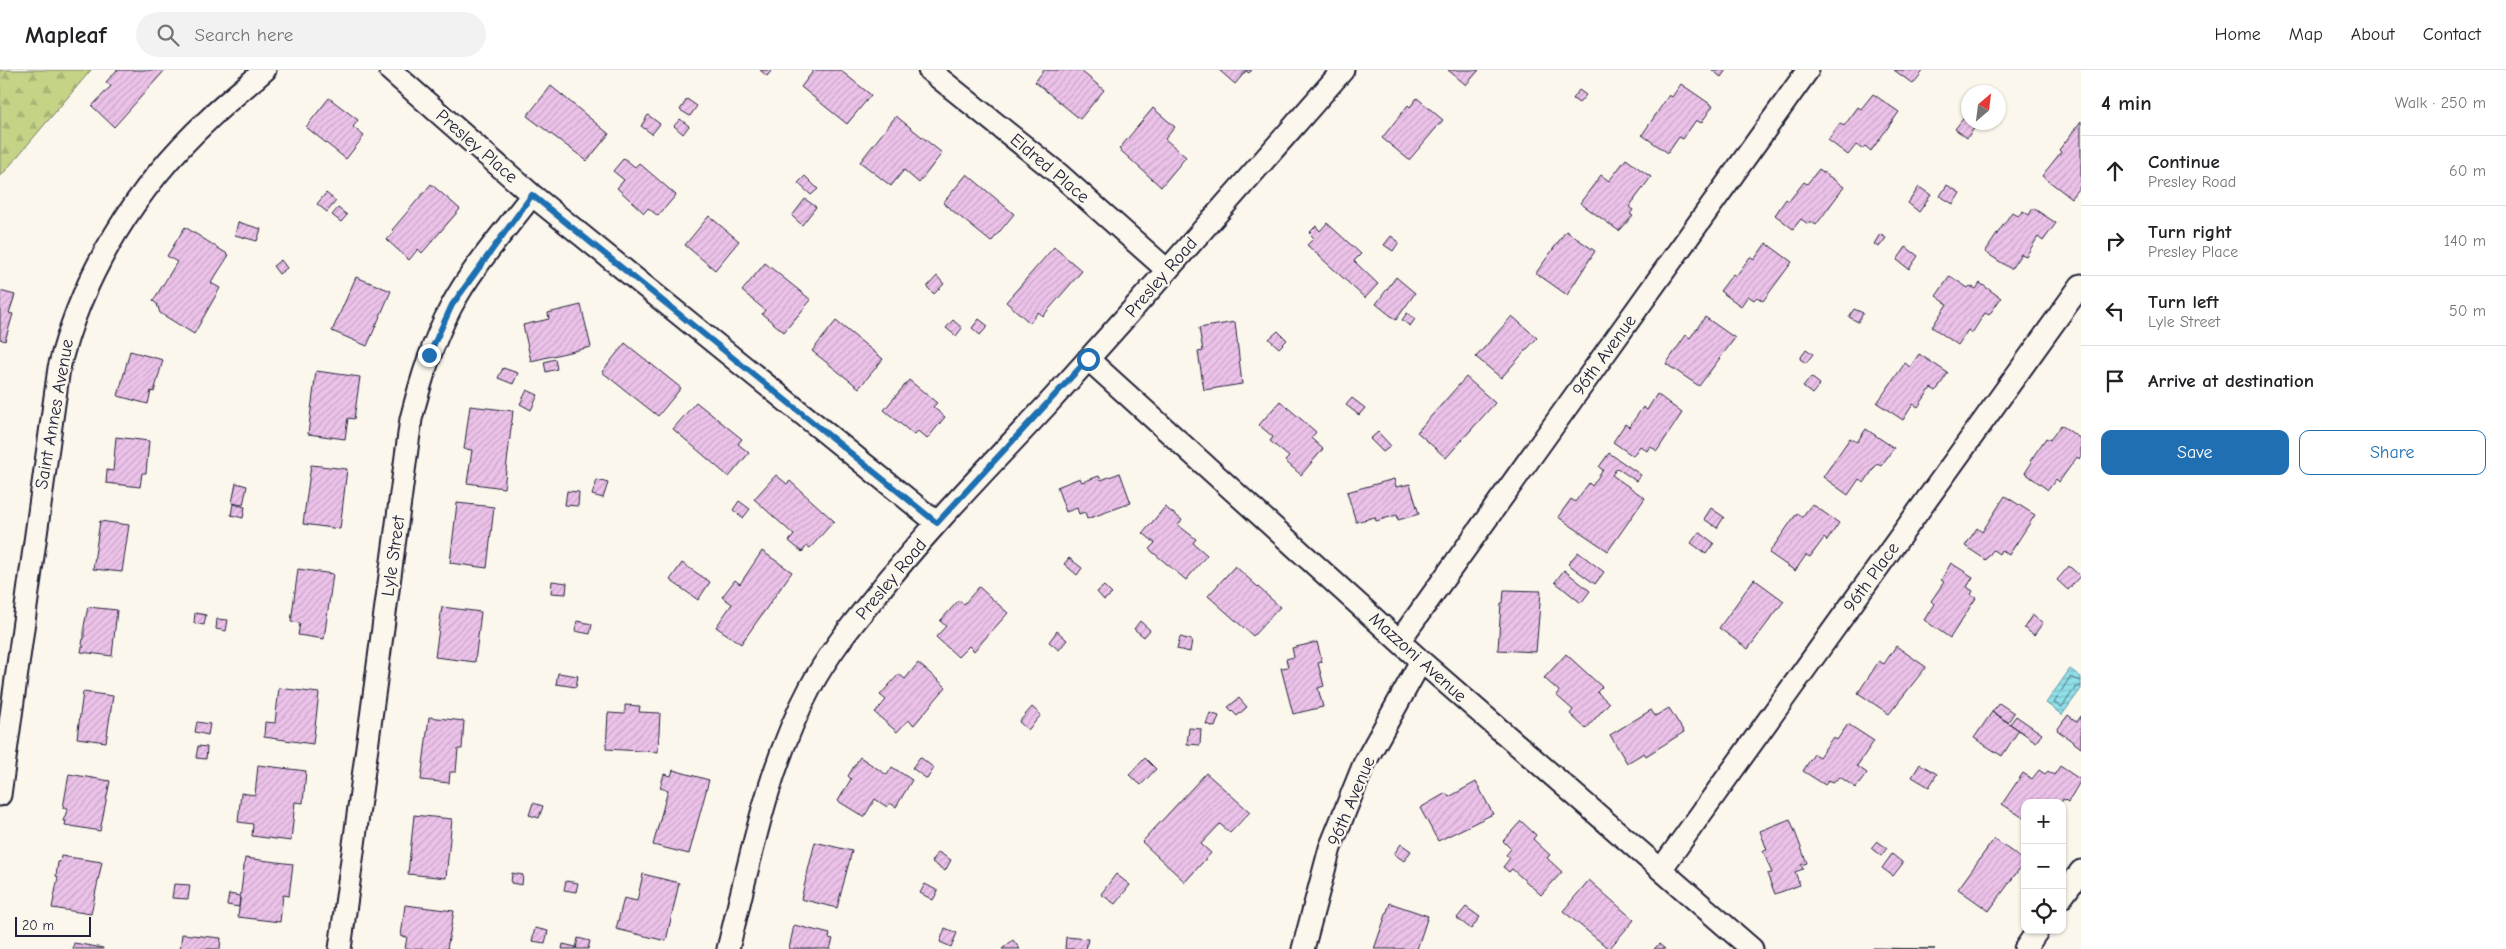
<!DOCTYPE html>
<html lang="en">
<head>
<meta charset="utf-8">
<style>
  body { margin:0; font-family:"Comic Neue",sans-serif; background:#f2f2f2; color:#202124 }
  .controls { position:absolute; right:15px; bottom:15px; display:grid; overflow:hidden; border-radius:10px; box-shadow:0 1px 4px #0004 }
  .controls button { width:45px; height:45px; display:grid; place-items:center; padding:0; border:0; border-bottom:1px solid #e0e0e0; background:#fff; color:#202124; font:25px sans-serif }
  .compass { position:absolute; left:1961px; top:15px; width:45px; height:45px; border-radius:50%; background:#fff; box-shadow:0 1px 4px #0004; rotate:28deg }
  .scale { position:absolute; left:15px; bottom:12px; width:76px; box-sizing:border-box; padding-left:5px; border:2px solid #22223b; border-top:0; font-size:14px; line-height:18px; white-space:nowrap; color:#22223b; -webkit-text-stroke:4px #fbf7ec; paint-order:stroke }
  .stop { position:absolute; width:15px; height:15px; margin:-11px; border:4px solid #1f6fb2; border-radius:50%; background:#fff }
  .stop.end { background:#1f6fb2; border-color:#fff; box-shadow:0 1px 5px #0008 }
  .list { margin:0; padding:0; list-style:none }
  h2 { display:flex; justify-content:space-between; align-items:center; height:65px; margin:0; padding:0 20px; font-size:21px }
  h2 small { font-size:16px; font-weight:400; color:#757577 }
  .list li { display:grid; grid-template-columns:32px 1fr auto; gap:15px; align-items:center; box-sizing:border-box; height:70px; padding:0 20px; border-top:1px solid #e0e0e0 }
  .list b { display:block; font-size:19px; white-space:nowrap }
  .list p { margin:0; font-size:16px; white-space:nowrap; color:#757577 }
  .list em { font-size:16px; font-style:normal; color:#757577 }
  .actions { display:flex; gap:10px; padding:15px 20px }
  .actions a { flex:1; padding:11px 0; border:1px solid #1f6fb2; border-radius:10px; text-align:center; font-size:18px; color:#1f6fb2 }
  .actions .main { background:#1f6fb2; color:#fff }
  .icon { flex:none; width:28px; height:28px; fill:none; stroke:currentColor; stroke-width:2; stroke-linecap:round; stroke-linejoin:round }
  .map { position:relative; flex:none; width:2081px; height:879px; overflow:hidden }
  header { display:flex; align-items:center; gap:30px; box-sizing:border-box; height:70px; padding:0 25px; background:#fff; border-bottom:1px solid #e0e0e0 }
  header strong { font-size:24px }
  nav { display:flex; gap:28px; margin-inline-start:auto; font-size:18px }
  .search { width:350px; height:45px; background:#f2f2f2; display:flex; align-items:center; gap:12px; box-sizing:border-box; padding:0 18px; border-radius:28px; color:#757577; font-size:19px }
  main { display:flex }
  aside { flex:1; background:#fff }
  .map>svg:first-child { display:block }
  .forest { fill:url(#forest-firs); stroke:#747a61 }
  .water { fill:url(#water-rules); stroke:#6394a3 }
  .lines { fill:none; stroke-linecap:round; stroke-linejoin:round }
  .shore { stroke:#4e6e80; stroke-width:1 }
  .building { fill:url(#building-hatch); stroke:#22223b }
  .street-casing { stroke:#22223b; stroke-width:25 }
  .street { stroke:#fbf7ec; stroke-width:21 }
  .route { stroke:#1f6fb2; stroke-width:6 }
  .labels { text-anchor:middle; stroke-width:4.5; stroke-linejoin:round; paint-order:stroke }
  .street-label { font-size:18px; fill:#22223b; stroke:#fbf7ec }
</style>
</head>
<body>
<header>
<strong>Mapleaf</strong>
<div class="search"><svg class="icon" aria-label="search" viewBox="0 0 24 24"><circle cx="10" cy="10" r="6"/><path d="M15 15l6 6"/></svg>Search here</div>
<nav><a>Home</a><a>Map</a><a>About</a><a>Contact</a></nav>
</header>
<main>
<div class="map">
<svg width="2081" height="879" viewBox="0 0 2081 879">
  <defs>
    <pattern id="forest-firs" width="22" height="20" patternUnits="userSpaceOnUse" patternTransform="scale(1.25)"><rect width="22" height="20" fill="#c5d387"/><path d="M5 1l3.5 6h-7zM16 11l3.5 6h-7z" fill="#a9b575"/></pattern>
    <pattern id="water-rules" width="6" height="5" patternUnits="userSpaceOnUse" patternTransform="scale(1.25)"><rect width="6" height="5" fill="#8fe0e8"/><path d="M0 2.5h6" fill="none" stroke="#7bc0c8"/></pattern>
    <pattern id="building-hatch" width="6" height="6" patternUnits="userSpaceOnUse" patternTransform="scale(1.25)"><rect width="6" height="6" fill="#ecc2e9"/><path d="M-1 1l2-2M0 6l6-6M5 7l2-2" fill="none" stroke="#caa6c9"/></pattern>
  </defs>
  <rect width="100%" height="100%" fill="#fbf7ec"/>
  <filter id="ink" filterUnits="userSpaceOnUse"><feTurbulence type="fractalNoise" baseFrequency=".02" numOctaves="2"/><feDisplacementMap in="SourceGraphic" scale="10" xChannelSelector="R" yChannelSelector="G"/><feConvolveMatrix kernelMatrix="1 2 1 2 8 2 1 2 1" color-interpolation-filters="sRGB"/></filter>
  <g filter="url(#ink)">
    <path class="forest" d="M0,0H91L0,107Z"/>
    <path class="water" d="M2070,599L2081,607V619L2062,645L2046,633Z"/>
    <g class="lines">
      <path class="shore" d="M2081,611L2070,607L2054,633L2062,637L2075,618L2081,616"/>
    </g>
    <path class="building" d="M117,0H165L114,57L92,36L111,16L106,12Z
      M760,0H772L767,6Z
      M814,0H840L871,25L847,54L801,17Z
      M1044,0H1080L1104,20L1080,49L1035,12Z
      M1219,0H1252L1249,3L1246,1L1235,14Z
      M1448,0H1479L1466,15Z
      M1712,0H1726L1721,7Z
      M1894,0H1924L1913,14Z
      M1681,14L1713,36L1701,53L1696,50L1683,69L1679,67L1668,83L1642,65L1669,25L1672,27Z
      M551,16L609,64L587,91L527,46Z
      M1579,20L1586,25L1579,33L1573,29Z
      M1873,24L1899,42L1871,81L1865,76L1862,79L1856,75L1848,85L1828,70L1840,53L1844,56L1858,37L1861,39Z
      M329,28L358,50L353,57L364,66L346,89L306,57Z
      M1417,28L1443,50L1409,90L1382,68L1408,35L1410,37Z
      M687,29L697,36L690,46L680,40Z
      M1153,38L1175,57L1165,69L1186,87L1161,117L1119,79Z
      M648,45L660,54L652,64L641,56Z
      M1966,45L1968,46V52L1978,53L1967,68L1955,59Z
      M896,46L942,83L919,113L904,100L891,116L860,92Z
      M680,49L689,56L683,64L674,56Z
      M2081,51V115L2071,128L2042,106L2061,82L2059,80Z
      M624,88L635,97L639,93L676,125L658,146L648,138L644,143L617,118L624,110L613,101Z
      M1626,89L1651,107L1629,137L1633,140L1630,144L1633,146L1619,161L1580,133L1601,105L1609,111Z
      M1819,99L1844,117L1816,155L1810,151L1808,154L1801,149L1793,159L1775,145L1786,129L1789,131L1804,112L1807,114Z
      M967,104L1014,144L991,172L943,133Z
      M805,106L818,119L811,125L798,113Z
      M431,114L460,139L422,183L418,179L409,190L387,170L394,161L392,160Z
      M1947,115L1960,123L1953,134L1940,126Z
      M1919,117L1931,125L1919,142L1908,133Z
      M326,123L336,131L327,142L317,134Z
      M805,129L816,137L802,155L792,146Z
      M338,138L347,145L341,152L332,145Z
      M2033,138L2056,153L2043,171L2038,167L2026,186L2021,184L2011,199L1985,182L2012,142L2018,146L2023,141L2029,145Z
      M709,146L739,171L715,200L685,175Z
      M238,152L261,159L257,171L235,165Z
      M1327,153L1361,184L1354,191L1378,214L1365,228L1307,175L1314,168L1309,163L1316,156L1320,161Z
      M185,157L229,185L211,213L220,218L194,264L160,243L157,234L153,231L177,192L167,186Z
      M1566,161L1595,181L1567,225L1536,203Z
      M1880,164L1886,168L1879,177L1874,174Z
      M1391,166L1399,172L1393,181L1384,175Z
      M1766,173L1792,192L1763,231L1757,227L1754,230L1748,226L1741,236L1720,221L1733,204L1736,206L1750,187L1754,190Z
      M1054,177L1082,201L1043,246L1038,242L1030,253L1006,232Z
      M1906,177L1918,186L1909,199L1897,190Z
      M281,190L287,198L279,204L273,196Z
      M765,193L811,230L784,262L762,244L765,240L742,221Z
      M937,206L944,214L934,224L927,217Z
      M1950,206L1968,218L1970,216L1976,219L1980,213L2001,228L1989,245L1985,243L1972,263L1968,260L1958,275L1932,257L1947,234L1936,226Z
      M356,207L391,221L367,276L332,261Z
      M1396,207L1415,223L1396,250L1376,234Z
      M0,221L15,225L9,243L13,244L5,271L0,269Z
      M581,235L591,277L531,291L523,255L549,249L548,243Z
      M1854,239L1863,243L1858,252L1849,247Z
      M1407,243L1415,249L1410,256L1402,250Z
      M1512,246L1537,268L1501,308L1476,287Z
      M1705,247L1735,268L1699,316L1666,294L1686,265L1690,268Z
      M979,249L988,256L980,265L972,258Z
      M953,250L962,258L956,266L946,258Z
      M836,251L883,289L859,318L812,281Z
      M1235,252L1242,314L1204,320L1198,282L1203,281L1199,258Z
      M1278,261L1287,270L1279,278L1269,269Z
      M625,273L681,318L658,346L602,302Z
      M1806,279L1813,284L1806,293L1800,289Z
      M130,281L163,290L154,322L151,321L148,334L118,326Z
      M1919,284L1948,303L1936,321L1931,318L1918,337L1913,334L1903,350L1877,333L1905,293L1910,297Z
      M555,289L557,299L546,302L544,292Z
      M503,298L518,303L513,314L498,308Z
      M316,301L360,307L354,349L348,348L345,369L308,364Z
      M1466,307L1495,333L1446,388L1417,362Z
      M1811,307L1820,314L1812,324L1803,317Z
      M909,310L937,333L933,337L945,347L927,369L918,361L914,365L884,340Z
      M527,320L538,325L531,340L520,334Z
      M1657,324L1682,343L1657,381L1650,376L1647,381L1640,376L1633,386L1613,372L1625,354L1629,357L1643,337L1647,340Z
      M1352,328L1365,338L1359,345L1346,335Z
      M1280,331L1316,362L1311,368L1323,379L1301,405L1285,391L1289,387L1270,371L1273,367L1259,355Z
      M696,332L742,369L738,374L749,383L729,407L673,359Z
      M470,336L513,341L504,418L467,413L472,380L464,379Z
      M2061,355L2081,369V386L2079,389L2077,387L2059,412L2056,409L2048,420L2025,403L2032,392L2030,391L2046,368L2050,370Z
      M1866,359L1894,378L1881,396L1877,394L1864,413L1859,409L1848,425L1823,407L1850,368L1857,372Z
      M1378,362L1391,376L1383,382L1370,369Z
      M116,367L149,371L146,403H142L140,417L106,413L107,400L113,401Z
      M1609,383L1641,405L1636,411L1617,398L1612,405L1645,428L1608,481L1558,447L1571,429L1575,432L1589,413L1592,416L1603,400L1599,397Z
      M311,395L347,399L340,459L303,454Z
      M1120,403L1131,433L1087,449L1085,442L1079,444L1077,438L1066,442L1057,417L1080,408L1082,412L1099,406L1101,410Z
      M776,405L787,414L790,411L834,451L810,478L807,476L802,482L789,471L794,465L754,429Z
      M1394,409L1396,417L1410,414L1419,444L1398,450L1397,445L1376,451L1375,447L1356,452L1347,422Z
      M597,410L608,413L603,428L592,425Z
      M236,413L247,416L243,435L232,433Z
      M567,421L579,422L578,436L565,435Z
      M2005,426L2035,445L2009,485L2001,480L1999,484L1993,480L1986,490L1965,476L1977,458L1982,462Z
      M739,431L750,439L743,448L733,440Z
      M457,433L494,437L487,498L450,493Z
      M233,434L245,437L243,448L231,445Z
      M1812,434L1839,453L1827,471L1824,468L1810,487L1806,485L1795,501L1769,483L1797,443L1802,447Z
      M1165,437L1182,450L1178,455L1196,469L1193,473L1207,485L1186,510L1149,479L1155,473L1143,463Z
      M1711,438L1724,447L1717,458L1704,449Z
      M100,451L129,455L122,502L93,499Z
      M1699,462L1714,473L1706,484L1691,473Z
      M762,481L792,502L741,574L716,557L732,534L722,527L735,510L740,514Z
      M1578,482L1604,502L1595,514L1568,494Z
      M1069,488L1082,498L1077,505L1064,494Z
      M682,493L710,512L698,530L670,510Z
      M1951,493L1973,507L1967,517L1973,521L1971,525L1976,528L1950,568L1924,550L1934,534L1931,531L1944,512L1941,510Z
      M1235,496L1280,537L1253,566L1208,526Z
      M2069,496L2080,506L2068,520L2057,510Z
      M298,499L333,504L324,569L298,565L300,553L291,552Z
      M1564,500L1590,521L1581,533L1555,512Z
      M1754,509L1784,531L1748,579L1719,558Z
      M552,511L567,513L566,524L551,523Z
      M1104,516L1112,524L1104,530L1097,522Z
      M979,517L1008,543L974,581L969,576L958,587L936,567L946,556L940,551L959,530L964,534Z
      M1504,520L1541,521L1536,582L1498,580L1501,533H1503Z
      M88,537L117,540L112,586L81,582L82,577H84L82,574L83,569H84V556Z
      M442,537L481,542L475,592L435,587Z
      M195,543L206,545L204,555L194,553Z
      M2032,545L2043,553L2034,565L2024,558Z
      M217,549L228,550L226,561L216,559Z
      M577,551L592,554L590,564L575,561Z
      M1140,551L1150,560L1144,567L1134,559Z
      M1057,561L1067,570L1059,580L1049,572Z
      M1180,567L1192,570L1190,582L1177,579Z
      M1317,572L1322,592L1318,593L1324,616L1318,618L1323,637L1293,644L1281,598L1288,597L1286,589L1294,587L1292,578Z
      M1896,576L1926,597L1889,644L1858,623L1879,591L1884,594Z
      M1566,584L1602,617L1597,622L1609,633L1586,659L1570,644L1573,640L1556,625L1559,621L1544,608Z
      M918,593L946,617L914,655L908,650L897,662L875,643L886,630L880,625L899,604L905,609Z
      M558,603L578,606L576,617L556,614Z
      M279,618L319,623L313,674L264,667L265,652L275,653Z
      M83,622L113,626L106,672L77,668Z
      M1239,628L1247,637L1237,646L1228,637Z
      M1999,633L2014,643L2008,652L1992,642Z
      M625,635L640,636L639,642L660,643L658,682L606,679L608,643L625,644Z
      M1032,637L1041,645L1028,660L1019,652Z
      M1669,638L1684,662L1646,686L1644,683L1627,693L1610,665L1651,640L1655,646Z
      M1992,642L2019,660L2002,686L1974,668Z
      M1210,643L1219,646L1215,657L1206,654Z
      M2068,645L2077,652L2081,646V678L2057,660Z
      M2016,646L2042,664L2036,672L2010,654Z
      M429,647L464,651L462,679H458L456,702H450L449,713L421,710Z
      M197,652L210,654L208,665L195,662Z
      M1848,654L1874,671L1857,696L1867,703L1856,718L1840,707L1833,712L1829,710L1825,715L1803,701L1814,684L1819,687L1833,667L1837,670Z
      M1189,658L1201,659L1200,675L1187,674Z
      M198,676L207,677L206,689L196,688Z
      M860,687L887,705L892,697L912,710L896,737L890,733L887,737L875,729L864,747L838,731L851,709L848,706Z
      M920,687L934,698L927,709L912,698Z
      M1145,688L1156,699L1141,715L1129,705Z
      M1920,694L1937,704L1929,717L1912,707Z
      M258,695L306,701L303,733L295,732L291,771L252,766L253,754L238,752L241,723L255,725Z
      M2060,696L2081,710L2068,732L2063,729L2061,733H2025V749L2002,734L2023,703L2032,709L2039,700L2045,704L2048,701L2054,705Z
      M673,700L709,710L689,784L653,775L668,720L660,718L664,704L671,706Z
      M1206,703L1250,742L1230,763L1220,754L1201,774L1211,783L1185,812L1142,772Z
      M69,704L110,711L100,761L65,755L66,751H63L68,738H63Z
      M1476,712L1493,744L1438,771L1420,738L1446,723L1449,727Z
      M533,733L543,736L539,748L529,745Z
      M414,745L452,749L446,808L408,804Z
      M1790,749L1807,793L1801,795L1803,799L1795,802L1800,815L1775,824L1767,804L1772,803L1763,781L1767,780L1760,761Z
      M1521,751L1536,765L1533,769L1550,785L1547,788L1562,802L1541,825L1512,799L1509,802L1503,797L1510,788L1506,785L1511,779L1503,771Z
      M1994,769L2025,791L1989,841L1958,819Z
      M1877,771L1887,778L1881,786L1871,778Z
      M815,772L852,781L837,838L801,829Z
      M1401,774L1411,781L1404,791L1394,784Z
      M938,782L951,790L945,801L932,792Z
      M1892,784L1903,793L1893,806L1882,798Z
      M61,786L102,792L91,844L52,838L57,812L58,807L56,806L58,792H60Z
      M245,788L293,794L289,826L283,825L280,852L238,847Z
      M512,803L523,805L522,815L511,813Z
      M643,804L679,813L666,871L616,859L624,828L637,831Z
      M1116,804L1130,815L1115,834L1101,824Z
      M1589,810L1634,850L1609,879L1563,841Z
      M566,811L578,813L576,822L564,820Z
      M174,814L190,815L188,829L172,828Z
      M925,814L938,821L933,830L920,823Z
      M229,824L240,826L239,837L227,835Z
      M1390,833L1428,846L1417,879H1374Z
      M405,835L454,841L447,879H450H405L407,867L401,866Z
      M1466,837L1480,847L1471,859L1457,848Z
      M794,855L830,864L829,868L833,869L830,879H789Z
      M535,858L548,861L545,873L532,871Z
      M945,858L957,863L951,877L940,872Z
      M182,864L221,868L220,879H180Z
      M1066,867L1088,869L1086,879H1065Z
      M578,868L590,871L588,879H576Z
      M1013,870L1020,879H1002Z
      M74,873L103,878V879H73Z
      M563,874L576,877L575,879H562Z
      M1659,874L1665,879H1654Z
      M1873,878L1935,879H1873Z"/>
    <g class="lines">
      <defs>
        <path id="street" d="M390,0L532,125L937,453
          M929,0L1060,105L1167,200
          M1088,289L1421,591L1752,879
          M1400,570L1808,0
          M0,725L59,298C82,204 137,116 208,50C226,32 246,17 265,0
          M1662,798L2081,215
          M2062,827L2081,801
          M340,879L411,349C421,310 432,273 451,237C472,197 505,161 532,125
          M728,879C750,791 767,699 810,618C827,586 850,557 873,529C926,461 986,400 1045,337C1146,226 1244,113 1343,0
          M1303,879L1330,778L1364,694L1421,591
          M2025,879L2038,860"/>
      </defs>
      <use href="#street" class="street-casing"/>
      <use href="#street" class="street"/>
    </g>
  </g>
  <g class="lines" filter="url(#ink)">
    <path class="route" d="M429,285L452,235L532,125L937,453L1088,289"/>
  </g>
  <g class="labels">
    <g class="street-label">
      <text transform="translate(477 76) rotate(41)" y="6">Presley Place</text>
      <text transform="translate(1050 98) rotate(40)" y="6">Eldred Place</text>
      <text transform="translate(1161 207) rotate(-49)" y="6">Presley Road</text>
      <text transform="translate(1604 285) rotate(-54)" y="6">96th Avenue</text>
      <text transform="translate(54 344) rotate(-80)" y="6">Saint Annes Avenue</text>
      <text transform="translate(393 486) rotate(-82)" y="6">Lyle Street</text>
      <text transform="translate(1871 507) rotate(-54)" y="6">96th Place</text>
      <text transform="translate(891 509) rotate(-50)" y="6">Presley Road</text>
      <text transform="translate(1418 587) rotate(42)" y="6">Mazzoni Avenue</text>
      <text transform="translate(1351 731) rotate(-67)" y="6">96th Avenue</text>
    </g>
  </g>
</svg>
<div class="controls">
<button>+</button>
<button>−</button>
<button><svg class="icon" aria-label="locate" viewBox="0 0 24 24"><circle cx="12" cy="12" r="6"/><path d="M12 2v4M12 18v4M2 12h4M18 12h4"/></svg></button>
</div>
<svg class="compass" viewBox="-18 -18 36 36"><path d="M0-13l5 13h-10z" fill="#e53935"/><path d="M0 13l5-13h-10z" fill="#757577"/></svg>
<div class="scale">20 m</div>
<div class="stop" style="left:1088px;top:289px"></div>
<div class="stop end" style="left:429px;top:285px"></div>
</div>
<aside>
<h2>4 min<small>Walk · 250 m</small></h2>
<ul class="list">
<li><svg class="icon" aria-label="ahead" viewBox="0 0 24 24"><path d="M12 20V5M6 11l6-6 6 6"/></svg><div><b>Continue</b><p>Presley Road</p></div><em>60 m</em></li>
<li><svg class="icon" aria-label="right" viewBox="0 0 24 24"><path d="M7 20v-9h11M14 6l5 5-5 5"/></svg><div><b>Turn right</b><p>Presley Place</p></div><em>140 m</em></li>
<li><svg class="icon" aria-label="left" viewBox="0 0 24 24"><path d="M17 20v-9H6M10 6l-5 5 5 5"/></svg><div><b>Turn left</b><p>Lyle Street</p></div><em>50 m</em></li>
<li><svg class="icon" aria-label="arrive" viewBox="0 0 24 24"><path d="M6 21V4h12l-3 4 3 4H6"/></svg><div><b>Arrive at destination</b></div></li>
</ul>
<div class="actions"><a class="main">Save</a><a>Share</a></div>
</aside>
</main>
</body>
</html>
